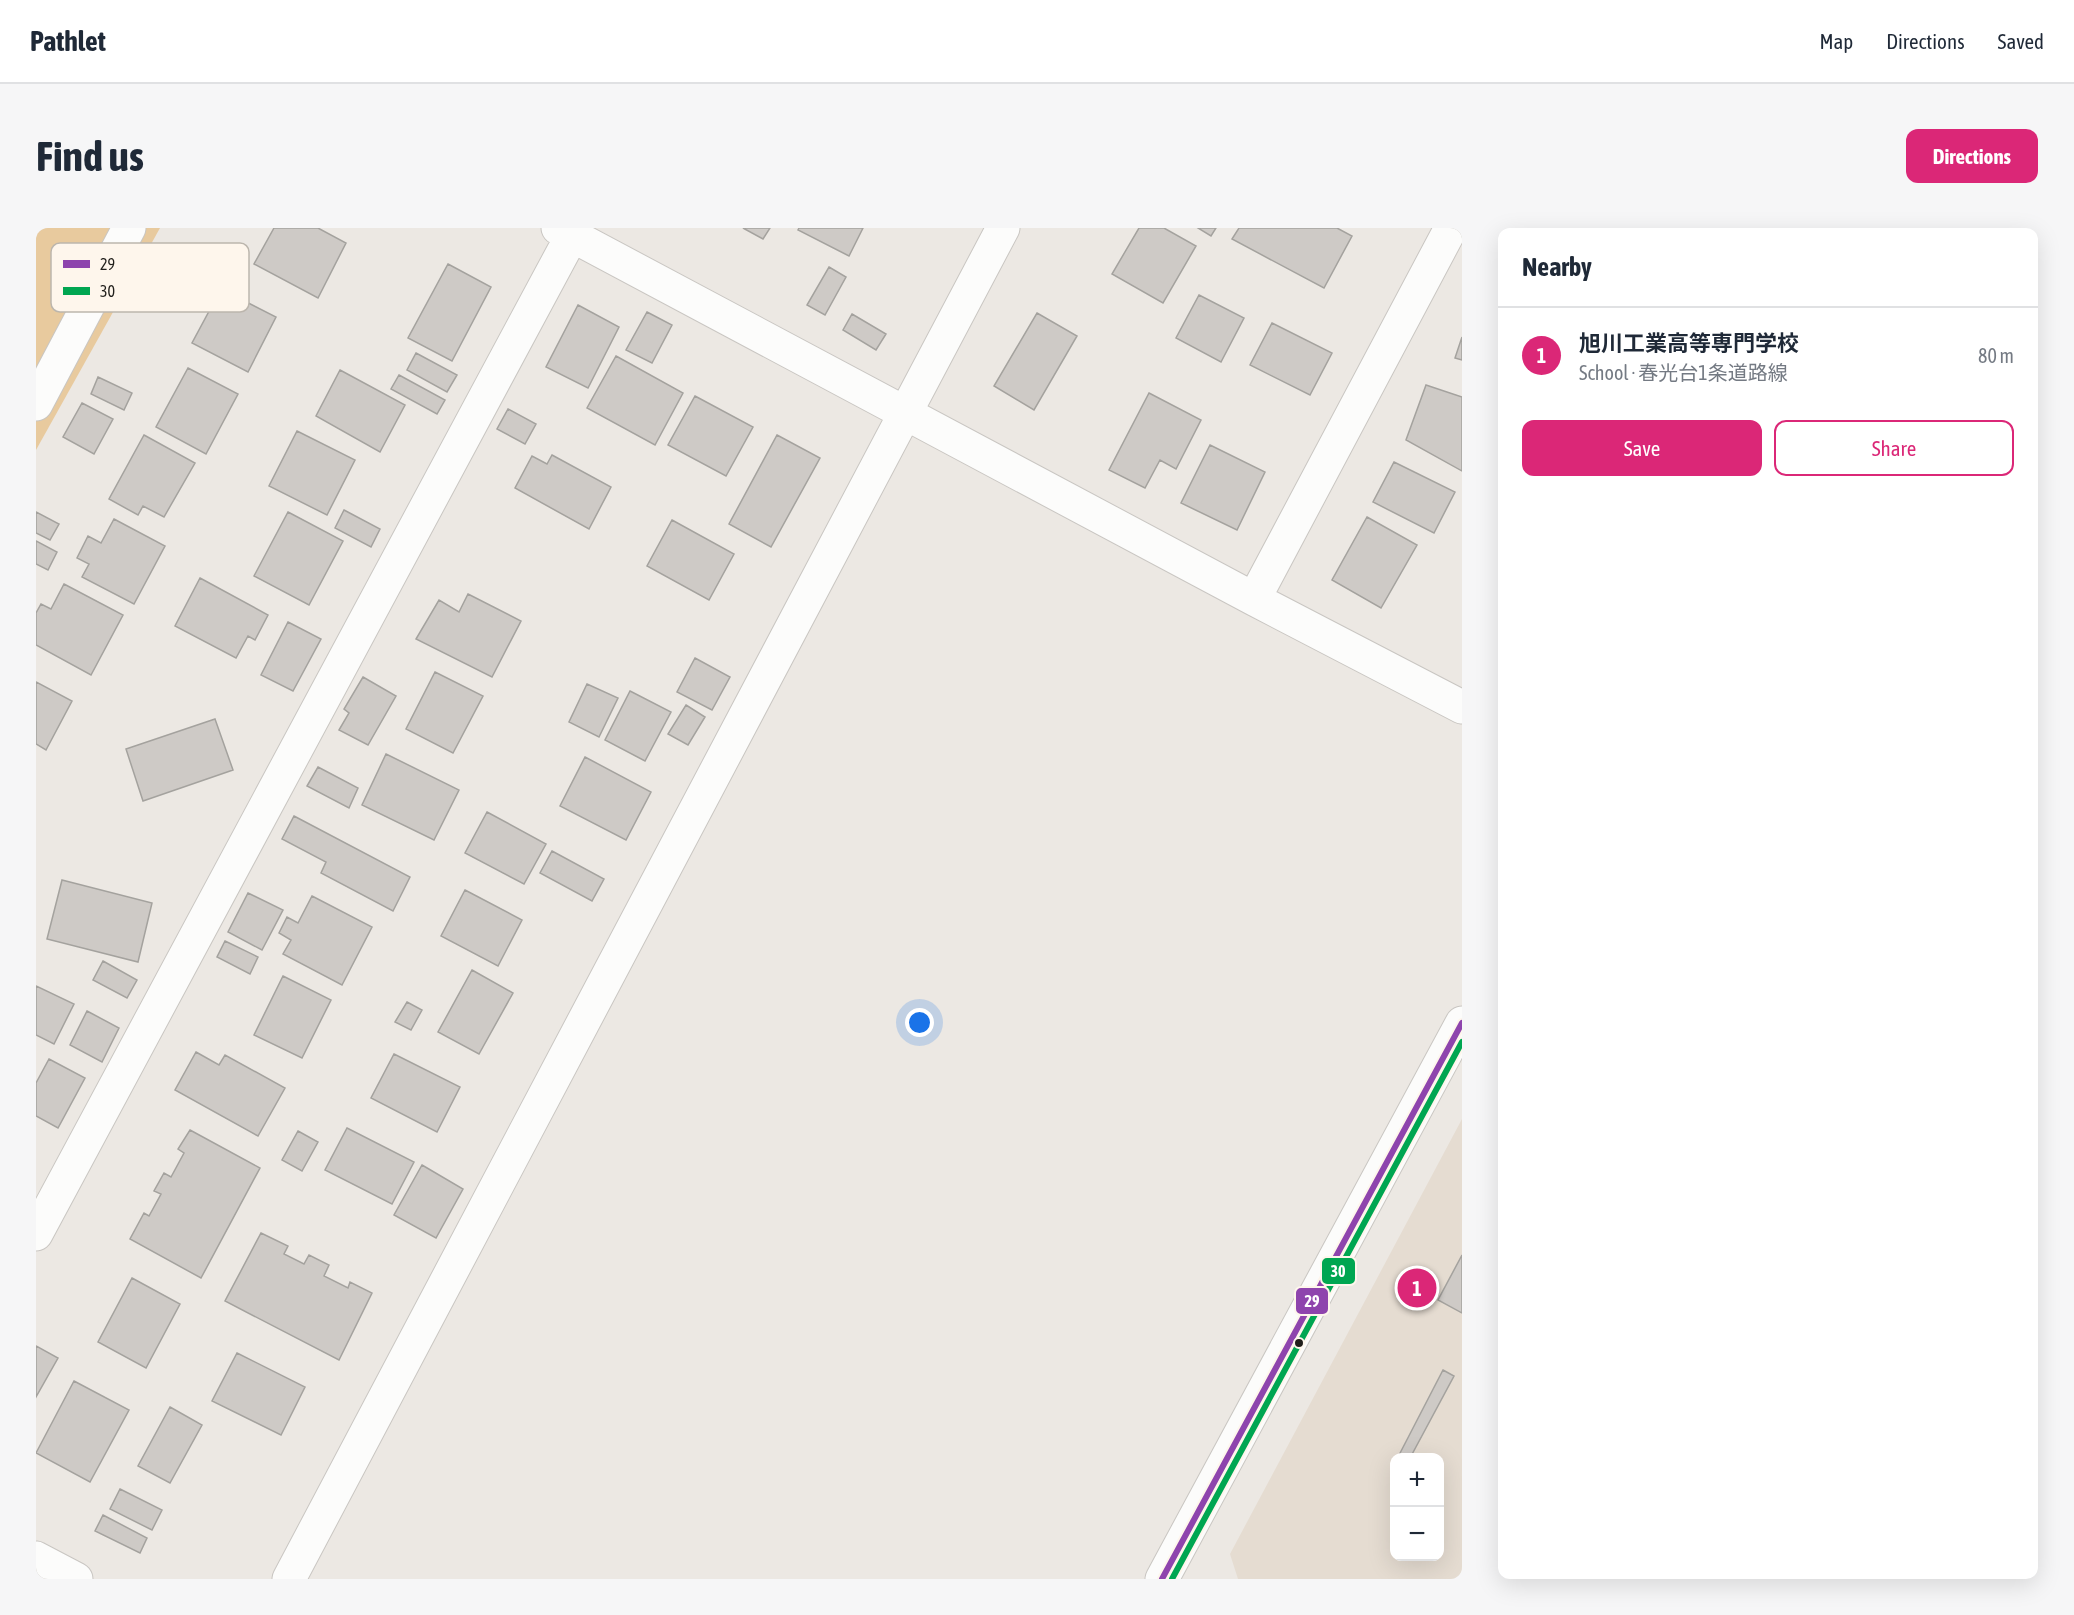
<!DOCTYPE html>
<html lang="en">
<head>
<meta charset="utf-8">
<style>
  body { margin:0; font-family:"Asap Condensed","Noto Sans JP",sans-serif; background:#f6f6f7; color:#1f2937 }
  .controls { position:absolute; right:18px; bottom:18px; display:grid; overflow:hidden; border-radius:12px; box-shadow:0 6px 24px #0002 }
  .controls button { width:54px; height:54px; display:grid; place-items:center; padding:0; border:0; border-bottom:2px solid #e0e1e3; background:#fff; color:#1f2937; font:30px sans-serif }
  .you { position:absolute; left:884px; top:795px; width:21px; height:21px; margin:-15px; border:4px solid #fff; border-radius:50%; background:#1a73e8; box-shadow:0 0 0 9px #1a73e833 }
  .badge { display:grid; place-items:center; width:39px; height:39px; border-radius:50%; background:#db2777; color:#fff; font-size:20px; font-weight:700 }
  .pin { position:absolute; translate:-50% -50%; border:3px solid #fff; box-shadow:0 2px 6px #0006 }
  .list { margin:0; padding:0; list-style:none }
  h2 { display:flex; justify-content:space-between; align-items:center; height:78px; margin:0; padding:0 24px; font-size:26px }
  h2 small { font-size:20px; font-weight:400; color:#747a83 }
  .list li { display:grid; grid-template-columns:39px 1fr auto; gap:18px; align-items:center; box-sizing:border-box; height:96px; padding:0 24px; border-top:2px solid #e0e1e3 }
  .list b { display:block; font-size:22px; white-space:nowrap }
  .list p { margin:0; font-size:20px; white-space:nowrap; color:#747a83 }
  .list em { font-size:20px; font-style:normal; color:#747a83 }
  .actions { display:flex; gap:12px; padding:18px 24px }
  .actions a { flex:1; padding:14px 0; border:2px solid #db2777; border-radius:12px; text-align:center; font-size:21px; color:#db2777 }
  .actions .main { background:#db2777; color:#fff }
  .map { position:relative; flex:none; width:1426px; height:1351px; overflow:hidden; border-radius:12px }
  header { display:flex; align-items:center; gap:36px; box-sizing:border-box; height:84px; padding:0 30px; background:#fff; border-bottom:2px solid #e0e1e3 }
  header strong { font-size:28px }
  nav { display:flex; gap:33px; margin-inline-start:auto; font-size:21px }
  .intro { display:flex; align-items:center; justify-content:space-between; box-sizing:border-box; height:144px; padding:0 36px }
  h1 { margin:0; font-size:42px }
  .button { padding:15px 27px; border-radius:12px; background:#db2777; color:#fff; font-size:21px; font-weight:700 }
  main { display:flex; gap:36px; padding:0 36px }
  aside { flex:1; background:#fff; border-radius:12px; box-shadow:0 6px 24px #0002 }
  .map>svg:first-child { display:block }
  .built { fill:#e5dcd1; fill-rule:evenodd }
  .green { fill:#e8ca9e }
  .building { fill:#cecac6; stroke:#a4a29e; stroke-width:1.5 }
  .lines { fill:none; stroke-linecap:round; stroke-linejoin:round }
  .street-casing { stroke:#c9c6c2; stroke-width:35 }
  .street { stroke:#fcfcfb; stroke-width:33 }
  .bus-1-casing { stroke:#fef6ec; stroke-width:10 }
  .bus-2-casing { stroke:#fef6ec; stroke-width:10 }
  .bus-1 { stroke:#8e44ad; stroke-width:6 }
  .bus-2 { stroke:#00a651; stroke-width:6 }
  .bus-dot { fill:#211f1b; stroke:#fef6ec; stroke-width:2 }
  .key { fill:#fef6ec; stroke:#bcb6ad; stroke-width:1.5 }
  .key-label { font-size:16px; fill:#211f1b }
  .line-badge { stroke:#fef6ec; stroke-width:2 }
  .badge-label { font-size:16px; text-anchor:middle; font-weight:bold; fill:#fff }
</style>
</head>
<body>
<header>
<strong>Pathlet</strong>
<nav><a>Map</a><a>Directions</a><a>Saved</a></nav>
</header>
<div class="intro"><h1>Find us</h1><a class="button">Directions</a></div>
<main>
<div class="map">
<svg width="1426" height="1351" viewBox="0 0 1426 1351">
  <rect width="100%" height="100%" fill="#ece8e3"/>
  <path class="built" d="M1426,891V1351H1202L1194,1326ZM1358,1230H1404V1328H1358Z"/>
  <path class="green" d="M0,0H124L0,222Z"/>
  <path class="building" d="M238,0H282L310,15L282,70L218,36Z
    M707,0H734L727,11Z
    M763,0H827L813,28L762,2Z
    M1103,0H1128L1160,18L1127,75L1076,46Z
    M1162,0H1180L1175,8Z
    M1203,0H1301L1316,8L1288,60L1196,11Z
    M412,36L455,59L416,133L372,110Z
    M793,39L810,49L789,87L771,77Z
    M185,61L240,89L212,144L156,115Z
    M1163,67L1208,90L1185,134L1140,110Z
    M542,77L583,99L552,160L510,139Z
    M611,84L636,97L616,135L590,122Z
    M1001,85L1041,108L998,182L958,158Z
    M816,86L850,106L840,122L807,102Z
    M1236,95L1296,125L1274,167L1214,137Z
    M1426,109V132L1419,130Z
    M380,125L421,147L411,164L371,142Z
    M580,128L647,165L619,217L551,180Z
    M152,140L202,166L170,226L120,199Z
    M304,142L369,177L344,224L280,188Z
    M363,147L409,172L401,186L355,161Z
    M62,149L96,165L88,182L55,166Z
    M1390,157L1426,169V243L1370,212Z
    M1113,165L1165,192L1140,241L1124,232L1109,260L1073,242Z
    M659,168L717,199L690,248L632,217Z
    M46,175L77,191L58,226L27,209Z
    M472,181L500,196L489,216L461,201Z
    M261,203L319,232L291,287L233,258Z
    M108,207L159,235L128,289L107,278L102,287L73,271Z
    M741,207L784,230L735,319L693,296Z
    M1174,217L1229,244L1201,302L1145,275Z
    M516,227L575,259L553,301L479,260L496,228L511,236Z
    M1358,234L1419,264L1398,305L1337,274Z
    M308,282L344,301L335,319L299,300Z
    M0,284L23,296L14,312L0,305Z
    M252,284L307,313L273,377L218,348Z
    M1331,289L1381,317L1345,380L1296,352Z
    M78,291L129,318L98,376L46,349L53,336L41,330L52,308L65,315Z
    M636,292L698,326L673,372L611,338Z
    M0,313L21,324L12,342L0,336Z
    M164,350L232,387L219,412L212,408L200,430L139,398Z
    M28,356L87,387L55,447L0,417V385L5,376L15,381Z
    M432,366L485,393L456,449L380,411L403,372L423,384Z
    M252,394L285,411L257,463L225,447Z
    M659,430L694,449L676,482L641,464Z
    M399,444L447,468L417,525L370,501Z
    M327,449L360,468L332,517L303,502L313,485L308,481Z
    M0,454L36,473L10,522L0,516Z
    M551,456L582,470L563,509L533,494Z
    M594,463L635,484L609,533L569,512Z
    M650,477L669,489L652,517L632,506Z
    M179,491L197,542L107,573L90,521Z
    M350,526L423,562L398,612L326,577Z
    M549,529L615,564L590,612L524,578Z
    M282,539L322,560L313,580L271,558Z
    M451,584L510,616L488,656L429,625Z
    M258,588L374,649L357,683L285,645L290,634L246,611Z
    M516,623L568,651L556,673L504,645Z
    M26,652L116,675L102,734L11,711Z
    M429,662L486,692L462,738L405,708Z
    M212,665L247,682L226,722L192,704Z
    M276,668L336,699L306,757L247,726L255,712L243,705L251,689L262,695Z
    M189,713L222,729L214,746L181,729Z
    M67,733L101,752L91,770L57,752Z
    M436,742L477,765L443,826L402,804Z
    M247,748L295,772L266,830L218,807Z
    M0,758L38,776L18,816L0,807Z
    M371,774L386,782L375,802L359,794Z
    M51,783L83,800L66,834L34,817Z
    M160,824L183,837L189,827L249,860L222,908L139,862Z
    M358,826L424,859L401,904L335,870Z
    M13,831L49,850L22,900L0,888V855Z
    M311,900L378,934L356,976L289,942Z
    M154,902L224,940L165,1050L94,1011L108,985L113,988L125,966L118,963L128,945L135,949L148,925L142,921Z
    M262,903L282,914L266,943L246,932Z
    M386,937L427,961L400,1010L358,987Z
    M225,1005L252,1018L248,1026L268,1036L273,1027L293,1037L288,1048L312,1060L314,1054L336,1065L303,1132L189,1073Z
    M1426,1027V1085L1402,1072Z
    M96,1050L144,1076L110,1140L62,1114Z
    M0,1118L22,1130L0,1169Z
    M201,1125L269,1159L245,1207L176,1173Z
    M1407,1142L1418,1148L1374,1230H1363L1362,1229Z
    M38,1153L93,1182L54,1254L0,1225Z
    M134,1179L166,1197L134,1255L102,1238Z
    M84,1261L126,1282L116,1302L74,1281Z
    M67,1287L111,1310L104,1325L59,1303Z"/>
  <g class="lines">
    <defs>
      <path id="street" d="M522,0L1218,371L1426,479
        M0,176L93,0
        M1218,371L1415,0
        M0,1006L540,0
        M0,1330L40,1351
        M253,1351L967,0
        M1126,1351L1426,795"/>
    </defs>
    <use href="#street" class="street-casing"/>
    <use href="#street" class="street"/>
    <defs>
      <path id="bus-1" d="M1126,1351L1426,795"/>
      <path id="bus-2" d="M1136,1351L1426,814"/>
    </defs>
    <use href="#bus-1" class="bus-1-casing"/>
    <use href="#bus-2" class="bus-2-casing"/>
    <use href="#bus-1" class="bus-1"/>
    <use href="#bus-2" class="bus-2"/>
  </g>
  <circle class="bus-dot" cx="1263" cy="1115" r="5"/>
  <rect x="15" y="15" width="198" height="69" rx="9" class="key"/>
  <rect x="27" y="32" width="27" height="8" fill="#8e44ad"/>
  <rect x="27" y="59" width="27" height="8" fill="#00a651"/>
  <g class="key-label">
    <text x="64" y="42">29</text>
    <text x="64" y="69">30</text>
  </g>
  <g class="line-badge">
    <rect x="1285" y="1029" width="35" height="28" rx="6" fill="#00a651"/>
    <rect x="1259" y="1059" width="34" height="28" rx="6" fill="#8e44ad"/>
  </g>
  <g class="badge-label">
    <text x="1302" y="1049">30</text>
    <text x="1276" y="1079">29</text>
  </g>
</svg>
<div class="controls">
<button>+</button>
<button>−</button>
</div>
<div class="you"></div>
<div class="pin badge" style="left:1381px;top:1060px">1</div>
</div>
<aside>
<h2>Nearby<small></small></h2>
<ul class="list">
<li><span class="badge">1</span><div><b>旭川工業高等専門学校</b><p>School · 春光台1条道路線</p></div><em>80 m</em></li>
</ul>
<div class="actions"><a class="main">Save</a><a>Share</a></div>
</aside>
</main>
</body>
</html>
